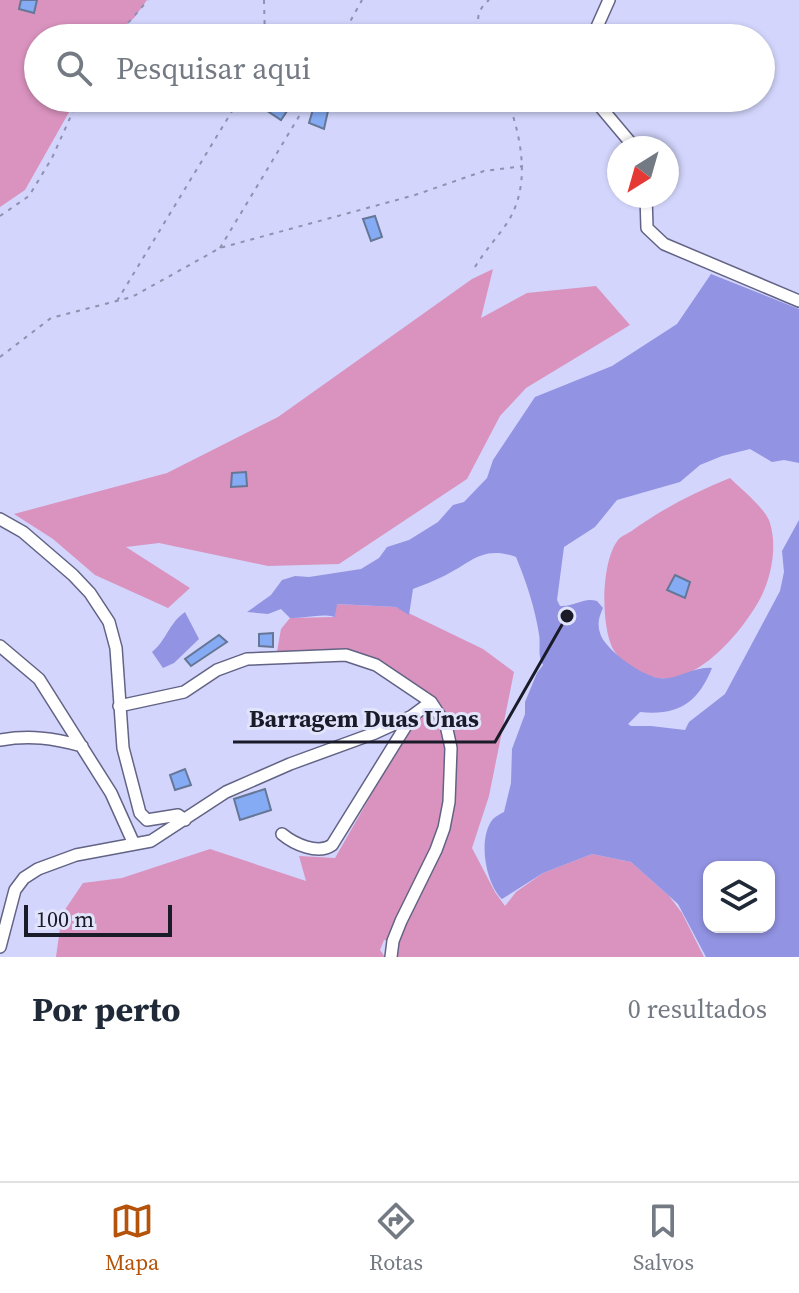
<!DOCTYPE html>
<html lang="pt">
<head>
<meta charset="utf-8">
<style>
  body { margin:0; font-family:"Source Serif 4",serif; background:#f6f6f7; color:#1f2937 }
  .controls { position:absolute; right:24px; bottom:24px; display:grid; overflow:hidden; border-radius:16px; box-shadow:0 2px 6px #0004 }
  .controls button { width:72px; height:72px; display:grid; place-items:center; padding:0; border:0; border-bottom:2px solid #e0e1e3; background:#fff; color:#1f2937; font:40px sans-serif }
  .compass { position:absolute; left:607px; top:136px; width:72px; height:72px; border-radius:50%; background:#fff; box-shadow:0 2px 6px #0004; rotate:217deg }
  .scale { position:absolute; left:24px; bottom:20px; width:148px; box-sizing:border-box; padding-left:8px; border:4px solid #1a1b28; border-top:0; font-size:22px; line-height:28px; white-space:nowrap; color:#1a1b28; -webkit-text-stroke:6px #e2e4fc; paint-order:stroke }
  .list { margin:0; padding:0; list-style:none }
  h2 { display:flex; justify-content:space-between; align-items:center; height:104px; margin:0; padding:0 32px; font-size:34px }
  h2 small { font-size:26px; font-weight:400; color:#747a83 }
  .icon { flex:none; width:44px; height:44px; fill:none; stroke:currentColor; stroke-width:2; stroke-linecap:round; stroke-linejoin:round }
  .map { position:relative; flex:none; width:799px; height:957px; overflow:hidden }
  .search { position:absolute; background:#fff; box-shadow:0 2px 6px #0004; left:24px; right:24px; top:24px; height:88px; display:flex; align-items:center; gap:20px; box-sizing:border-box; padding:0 28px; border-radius:44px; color:#747a83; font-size:30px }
  .sheet { height:224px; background:#fff }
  nav { display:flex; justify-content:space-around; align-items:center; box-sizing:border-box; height:112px; border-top:2px solid #e0e1e3; background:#fff; font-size:22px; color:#747a83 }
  nav a { display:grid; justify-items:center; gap:4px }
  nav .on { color:#b45309 }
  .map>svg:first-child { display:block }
  .green { fill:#d993be }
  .water { fill:#9293e2; fill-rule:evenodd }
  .building { fill:#84abf3; stroke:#657696; stroke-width:2 }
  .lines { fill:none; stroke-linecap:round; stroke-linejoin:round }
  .minor-casing { stroke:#626385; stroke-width:14 }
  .path { stroke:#8f91af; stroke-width:2; stroke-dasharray:4 6; stroke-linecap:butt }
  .minor { stroke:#fff; stroke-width:11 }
  .leader { fill:none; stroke:#1a1b28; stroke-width:3 }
  .callout-dot { fill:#1a1b28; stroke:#e2e4fc; stroke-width:3 }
  .callout-label { font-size:24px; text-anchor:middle; font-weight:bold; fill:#1a1b28; stroke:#e2e4fc; stroke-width:6; stroke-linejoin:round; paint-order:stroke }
</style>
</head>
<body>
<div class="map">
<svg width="799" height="957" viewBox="0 0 799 957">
  <rect width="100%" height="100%" fill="#d3d5fc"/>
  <path class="green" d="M0,0H147L134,18L111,38H38V98H77L25,190L0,207Z
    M493,269L481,318L527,293L596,286L630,325L526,388L500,416L467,479L339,564L268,566L159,543L126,547L190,588L168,608L95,575L53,539L14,514L167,473L278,417L472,279Z
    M730,478C741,489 766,509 770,523C777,546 772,574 762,595C746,627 699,686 657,678C643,675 618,661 612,647C601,623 601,562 618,540C621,536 629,533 633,530C664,508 695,492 730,478Z
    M336,604L396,607L483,649L514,672L489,796L472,848L495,892L505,906L516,892L543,873L592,854L631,862L669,896L682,913L704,957H393L390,942L384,940L380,950L385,957H56L62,914L83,883L122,878L210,849L306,881L299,856L335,858L414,720L433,705L360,657L303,664L276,657L281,629L290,618L335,617Z"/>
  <path class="water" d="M711,274L799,309V463L784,460L772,462L750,449L722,456L700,465L680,482L617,500L595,527L564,547L557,600L560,606C575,607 583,597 597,601L603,608C599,617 597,623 600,633C604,649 641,675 658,678C677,681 693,666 712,668C698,703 678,716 640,712L628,724L631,726H651L685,730L689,722L725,694L780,591L784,572L782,551L799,520V957H706L678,904L631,862L592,854L543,873L502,899C486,884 477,838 493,819C496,816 500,814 504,812L511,783L512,749L525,714V702L537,673L543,665C537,655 541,646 539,634C535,608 526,581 516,557C482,545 471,563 444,576C434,581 423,585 413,589L409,615L396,607L337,604L335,617C319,613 306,619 290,618L281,609L268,614L247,612L271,595L282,580L295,576L309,577L361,569L379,558L387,547L409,540L438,522L453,505L464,502L487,478L493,460L535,397L612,366L677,324ZM769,867V927H709V867Z
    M185,612L199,639L174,663L163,668L152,652C166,641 169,623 185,612Z"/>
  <path class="building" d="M21,0H37L34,13L19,9Z
    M276,98L295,99L281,120L266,110Z
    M314,106L328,111L324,129L309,123Z
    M375,216L382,237L371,241L363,219Z
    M246,472L247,486L231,487L232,473Z
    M675,575L690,582L685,598L667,590Z
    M273,633V647L259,646V634Z
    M219,635L227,642L191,666L185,659Z
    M185,769L191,785L175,790L170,775Z
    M265,789L271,810L240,820L234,799Z"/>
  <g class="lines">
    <defs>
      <path id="minor" d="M592,38L609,0
        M593,98L635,148
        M646,196L647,228L664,244L799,301
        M0,519L23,532L73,575L90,593L109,622L116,648L123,748L140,813L147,820L178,815L185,820
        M0,646L39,679L111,793L134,844
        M119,706L184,692L217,670L247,659L346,655L376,665L431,702L446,725L451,748L449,802L444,828L436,850L401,921L393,941L391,957
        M0,740C30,735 53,738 82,746
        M282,834C294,844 318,855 332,845L412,716L431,702
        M0,947L15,890L24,878L38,869L76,855L151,841L226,792L290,764L375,733L412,716"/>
    </defs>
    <use href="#minor" class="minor-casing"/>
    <path class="path" d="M264,0L265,38
      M115,38L148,0
      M341,38L362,0
      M484,38C476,22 475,12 489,0
      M0,216L29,196L52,158L79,98
      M220,248L310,98
      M475,267C484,252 495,240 505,226C532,188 522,139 507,98
      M117,301L240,98
      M0,357L51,318L132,297L220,248L415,195L484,171L523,166"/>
    <use href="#minor" class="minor"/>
  </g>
  <path class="leader" d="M567 616L495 742H233"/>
  <circle class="callout-dot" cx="567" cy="616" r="8"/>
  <g class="callout-label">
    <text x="364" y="727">Barragem Duas Unas</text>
  </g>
</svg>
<div class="controls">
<button><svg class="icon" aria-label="layers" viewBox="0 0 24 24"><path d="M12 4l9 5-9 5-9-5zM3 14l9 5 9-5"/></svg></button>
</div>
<svg class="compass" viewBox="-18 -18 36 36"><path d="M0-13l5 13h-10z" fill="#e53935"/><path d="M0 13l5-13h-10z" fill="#747a83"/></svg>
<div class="scale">100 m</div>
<div class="search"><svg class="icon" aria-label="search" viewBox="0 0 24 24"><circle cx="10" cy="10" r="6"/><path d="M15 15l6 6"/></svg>Pesquisar aqui</div>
</div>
<section class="sheet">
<h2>Por perto<small>0 resultados</small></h2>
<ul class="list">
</ul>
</section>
<nav>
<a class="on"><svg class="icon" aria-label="map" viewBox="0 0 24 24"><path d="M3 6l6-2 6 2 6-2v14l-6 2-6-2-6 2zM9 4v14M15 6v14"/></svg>Mapa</a>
<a><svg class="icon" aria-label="directions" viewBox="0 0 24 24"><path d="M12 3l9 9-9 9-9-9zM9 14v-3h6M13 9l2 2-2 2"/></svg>Rotas</a>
<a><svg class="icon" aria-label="saved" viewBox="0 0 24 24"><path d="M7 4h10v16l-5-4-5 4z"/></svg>Salvos</a>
</nav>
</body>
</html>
